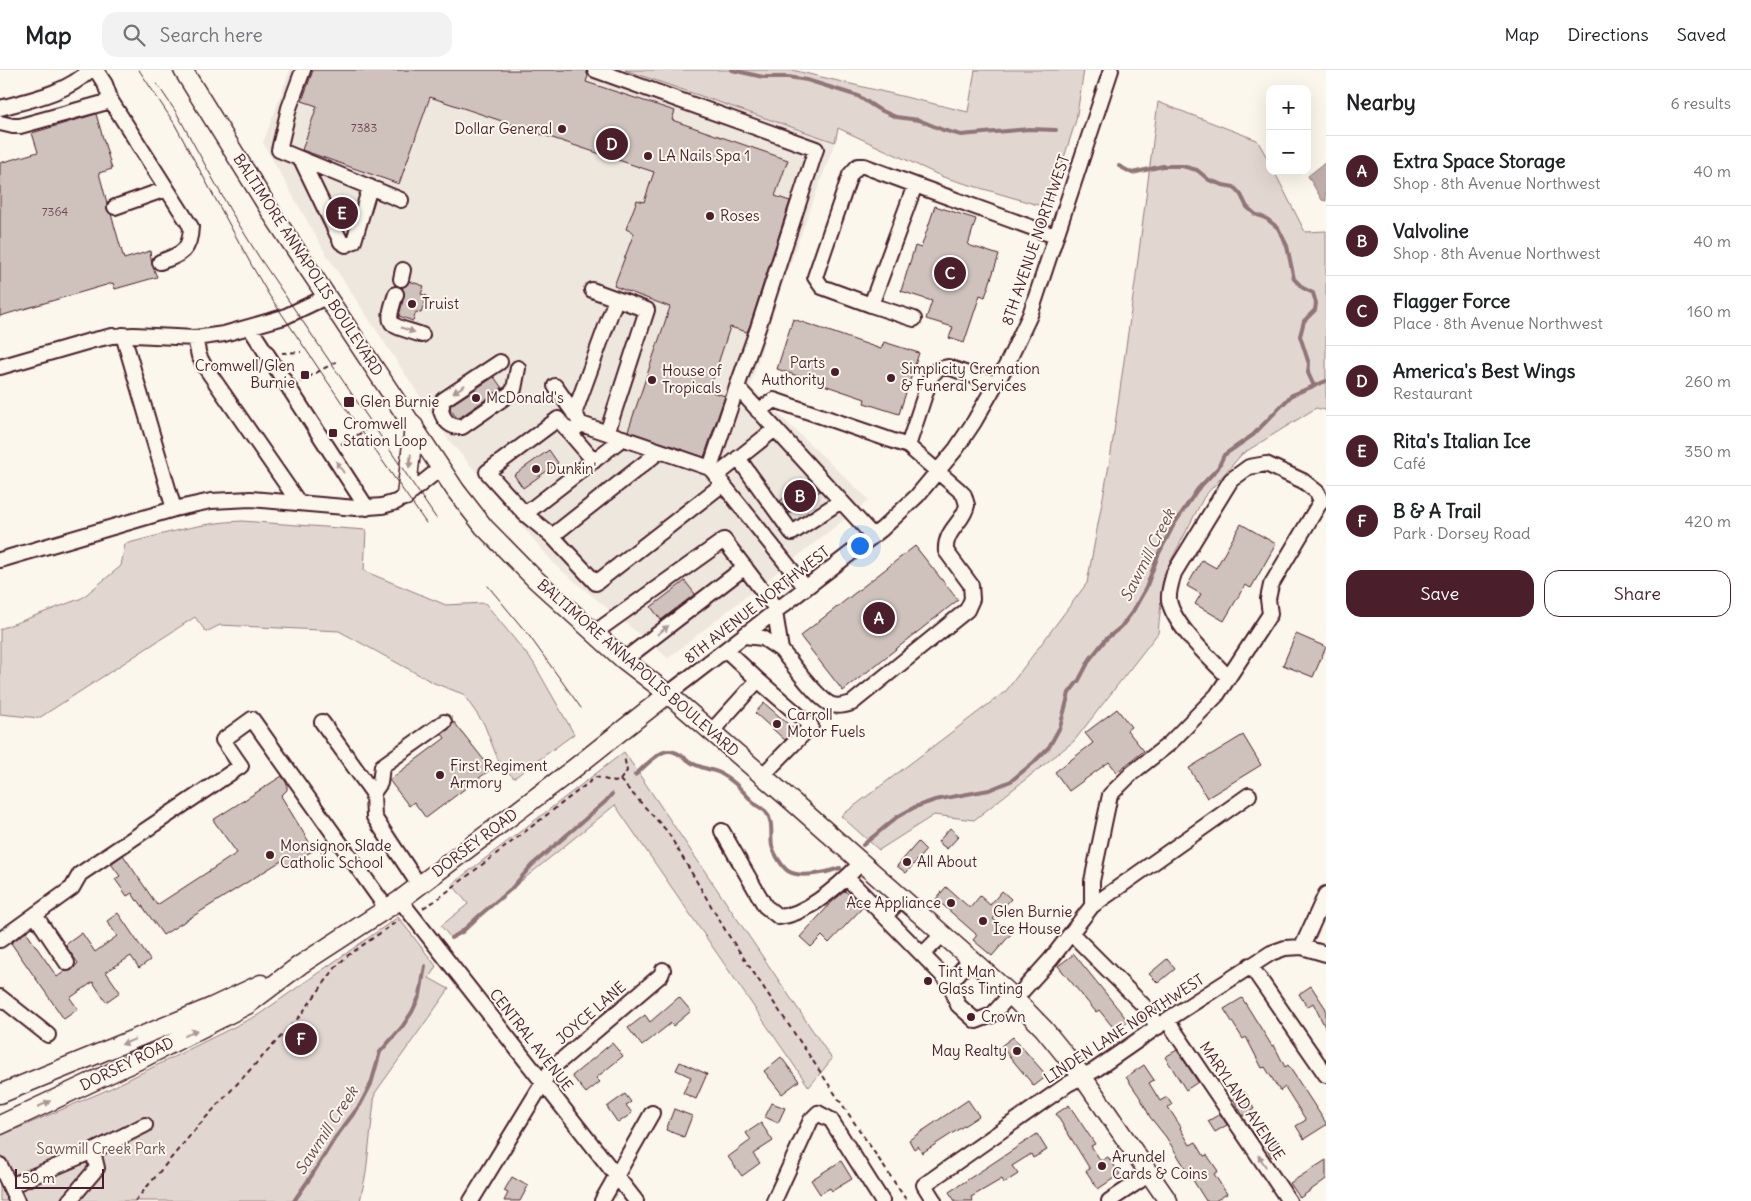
<!DOCTYPE html>
<html lang="en">
<head>
<meta charset="utf-8">
<style>
  body { margin:0; font-family:Delius,sans-serif; background:#f2f2f2; color:#202124 }
  .controls { position:absolute; right:15px; top:15px; display:grid; overflow:hidden; border-radius:10px; box-shadow:0 5px 20px #0002 }
  .controls button { width:45px; height:45px; display:grid; place-items:center; padding:0; border:0; border-bottom:1px solid #e0e0e0; background:#fff; color:#202124; font:25px sans-serif }
  .scale { position:absolute; left:15px; bottom:12px; width:89px; box-sizing:border-box; padding-left:5px; border:2px solid #4a1f2b; border-top:0; font-size:14px; line-height:18px; white-space:nowrap; color:#4a1f2b; -webkit-text-stroke:4px #fbf7ec; paint-order:stroke }
  .you { position:absolute; left:859px; top:475px; width:18px; height:18px; margin:-12px; border:4px solid #fff; border-radius:50%; background:#1a73e8; box-shadow:0 0 0 8px #1a73e833 }
  .badge { display:grid; place-items:center; width:32px; height:32px; border-radius:50%; background:#4a1f2b; color:#fff; font-size:16px; font-weight:700 }
  .pin { position:absolute; translate:-50% -50%; border:2px solid #fff; box-shadow:0 1px 5px #0006 }
  .list { margin:0; padding:0; list-style:none }
  h2 { display:flex; justify-content:space-between; align-items:center; height:65px; margin:0; padding:0 20px; font-size:21px }
  h2 small { font-size:16px; font-weight:400; color:#757577 }
  .list li { display:grid; grid-template-columns:32px 1fr auto; gap:15px; align-items:center; box-sizing:border-box; height:70px; padding:0 20px; border-top:1px solid #e0e0e0 }
  .list b { display:block; font-size:19px; white-space:nowrap }
  .list p { margin:0; font-size:16px; white-space:nowrap; color:#757577 }
  .list em { font-size:16px; font-style:normal; color:#757577 }
  .actions { display:flex; gap:10px; padding:15px 20px }
  .actions a { flex:1; padding:11px 0; border:1px solid #4a1f2b; border-radius:15px; text-align:center; font-size:18px; color:#4a1f2b }
  .actions .main { background:#4a1f2b; color:#fff }
  .icon { flex:none; width:28px; height:28px; fill:none; stroke:currentColor; stroke-width:2; stroke-linecap:round; stroke-linejoin:round }
  .map { position:relative; flex:none; width:1326px; height:1131px; overflow:hidden }
  header { display:flex; align-items:center; gap:30px; box-sizing:border-box; height:70px; padding:0 25px; background:#fff; border-bottom:1px solid #e0e0e0 }
  header strong { font-size:24px }
  nav { display:flex; gap:28px; margin-inline-start:auto; font-size:18px }
  .search { width:350px; height:45px; background:#f2f2f2; display:flex; align-items:center; gap:12px; box-sizing:border-box; padding:0 18px; border-radius:15px; color:#757577; font-size:19px }
  main { display:flex }
  aside { flex:1; background:#fff }
  .map>svg:first-child { display:block }
  .built { fill:#eee7de }
  .green { fill:#e2d7d0; stroke:#967b7e }
  .water { fill:#bfadaa; stroke:#907477 }
  .lines { fill:none; stroke-linecap:round; stroke-linejoin:round }
  .stream { stroke:#907477; stroke-width:4 }
  .building { fill:#cfc2bc; stroke:#4a1f2b }
  .minor-casing { stroke:#4a1f2b; stroke-width:18 }
  .major-casing { stroke:#4a1f2b; stroke-width:21 }
  .path { stroke:#4a1f2b; stroke-width:2; stroke-dasharray:5 4; stroke-linecap:butt }
  .minor { stroke:#fbf7ec; stroke-width:14 }
  .major { stroke:#fbf7ec; stroke-width:18 }
  .tram { stroke:#4a1f2b; stroke-width:1 }
  .oneway { fill:#ab9695 }
  .poi-dot { fill:#4a1f2b; stroke:#fbf7ec; stroke-width:2 }
  .labels { text-anchor:middle; stroke-width:4; stroke-linejoin:round; paint-order:stroke }
  .number-label { font-size:12px; fill:#6b484f }
  .poi-label { font-size:15px; fill:#4a1f2b; stroke:#fbf7ec; text-anchor:start }
  .street-label { font-size:15px; fill:#4a1f2b; stroke:#fbf7ec }
  .park-label { font-size:15px; fill:#704d54; stroke:#fbf7ec }
  .water-label { font-size:16px; font-style:italic; fill:#6d4a51; stroke:#fbf7ec }
</style>
</head>
<body>
<header>
<strong>Map</strong>
<div class="search"><svg class="icon" aria-label="search" viewBox="0 0 24 24"><circle cx="10" cy="10" r="6"/><path d="M15 15l6 6"/></svg>Search here</div>
<nav><a>Map</a><a>Directions</a><a>Saved</a></nav>
</header>
<main>
<div class="map">
<svg width="1326" height="1131" viewBox="0 0 1326 1131">
  <rect width="100%" height="100%" fill="#fbf7ec"/>
  <filter id="ink" filterUnits="userSpaceOnUse"><feTurbulence type="fractalNoise" baseFrequency=".02" numOctaves="2"/><feDisplacementMap in="SourceGraphic" scale="10" xChannelSelector="R" yChannelSelector="G"/><feConvolveMatrix kernelMatrix="1 2 1 2 8 2 1 2 1" color-interpolation-filters="sRGB"/></filter>
  <g filter="url(#ink)">
    <path class="built" d="M290,0H625L835,72L779,224L750,317L869,430L668,588L556,496L448,369L326,184L263,73Z"/>
    <path class="green" d="M625,0H792L968,42L975,0H1084L1076,50L1048,138L943,107L838,58L835,72Z
      M1158,32L1257,70L1270,93V101H1274L1305,162L1326,161V340L1316,338L1242,384L1204,427L1164,504L1158,563L1074,671L974,750L934,745L879,780L841,746L1006,621L1087,513L1110,390L1135,213Z
      M242,451L366,460L364,501L446,535L485,533L533,592L574,664L514,708L499,692L484,654L463,624L434,613L339,561L220,555L206,562L195,547L39,648L0,644V559L82,528L121,496L125,474C164,464 202,452 242,451Z
      M624,682L832,989L809,1017L615,735L451,868L441,856L468,834L452,814Z
      M398,847L436,896L429,908L449,919L375,1023L366,1103L360,1131H0V1066L107,1020L258,945Z"/>
    <path class="water" d="M1326,92V131L1322,130L1308,106Z"/>
    <g class="lines">
      <path class="stream" d="M732,0L763,7H788L807,10L858,26L878,39L896,47L919,50L943,60L961,65L1029,59L1056,60
        M1119,96L1132,103L1163,96H1182L1197,100L1209,110L1223,115L1234,117L1241,125L1247,137L1255,144L1267,149L1278,158L1287,176L1294,209L1303,218L1313,223L1316,233L1315,240L1304,251L1300,266L1309,294L1308,303L1314,316
        M635,705C642,699 656,684 664,682C674,678 684,688 692,693C700,698 711,699 720,703C735,711 743,722 754,733C758,737 764,739 766,742C774,752 770,765 772,776C774,783 782,797 788,801C800,809 829,802 840,798
        M863,775L897,747L915,737L935,730L989,720L1011,711L1033,693L1049,677L1060,657L1069,623L1079,610L1090,589L1106,569L1121,557L1133,541L1146,518L1158,485L1173,456L1197,420L1218,398L1224,385L1253,365L1292,325L1326,311
        M451,868L462,862L480,845L511,819L532,795L605,732L612,724
        M294,1131L312,1105L335,1068L360,1035L371,1014L380,982L402,957L412,942L420,925L425,896"/>
    </g>
    <path class="building" d="M313,0H586L588,6L586,12L675,41L672,50L788,90L775,126L790,131L750,255L747,262L730,257L709,321L725,326L704,387L628,361L670,237L614,216L634,163L626,159L637,130L644,132L654,102L430,27L399,114L302,80L317,36L302,31Z
      M96,44L112,99L99,103L107,133V139L111,144L124,189L150,181L152,195L157,207L115,219L113,213L0,246V93L38,82L32,63Z
      M344,134L350,147L341,151L335,139Z
      M935,136L976,149L968,175L999,185L985,227L980,225L964,273L949,268L953,257L926,249L932,231L901,221L915,176L921,178Z
      M409,211L424,216L421,224L427,226L421,243L416,242L413,251L399,246L404,226V222L402,218L407,215Z
      M793,249L881,279L884,272L919,283L899,344L864,333L865,329L777,299Z
      M494,307L502,318L459,348L456,347L450,339L451,335Z
      M549,380L558,393L523,418L514,405Z
      M810,409L820,421L789,443L780,431Z
      M1241,454L1276,474L1251,518L1245,515L1224,551L1195,534L1201,524L1187,516L1202,490L1216,498Z
      M915,476L958,530L843,621L800,566Z
      M685,511L695,524L661,550L651,537Z
      M1296,564L1326,577L1313,607L1283,595Z
      M764,633L795,660L785,670L755,643Z
      M1117,639L1131,657L1127,660L1144,681L1117,702L1109,692L1069,721L1055,702L1093,673L1085,663Z
      M454,652L491,699L426,748L414,732L409,736L389,710L445,668L442,664L449,659Z
      M1243,665L1261,695L1207,728L1189,698Z
      M282,706L287,714V720L281,726L314,780L285,797L281,791L163,865L138,830L137,831L132,823L127,826L115,809L120,806L111,794L123,785L157,835L237,783L213,750Z
      M950,758L959,766L947,779L938,772Z
      M918,772L926,780L906,803L897,796Z
      M946,817L970,838L980,826L990,835L1002,821L1011,829L993,849L1011,864L992,886L973,870L977,865L936,829Z
      M845,821L863,837L829,873L822,866L811,877L800,867L832,832Z
      M118,843L150,890L139,898L131,886L106,902L120,922L106,932L93,912L70,928L78,939L64,949L11,873L26,862L57,907L65,901L72,900L78,893L65,875L82,863L95,882L117,866L107,851Z
      M1074,884L1128,951L1116,961L1099,940L1096,942L1058,896Z
      M1167,889L1175,899L1158,913L1149,904Z
      M1311,916L1326,939V959L1313,933L1307,937L1299,924Z
      M679,927L691,941L673,956L671,953L642,976L628,958L645,945L650,952Z
      M1242,928L1272,976L1274,975L1285,997L1288,995L1326,1053V1055L1304,1069L1296,1056L1306,1050L1285,1017L1280,1021L1265,997L1262,998L1246,967L1243,969L1224,939Z
      M1013,967L1047,1006L1034,1016L1001,976Z
      M612,973L623,986L596,1008L600,1012L586,1023L572,1006Z
      M1177,980L1198,1012L1186,1020L1165,987Z
      M781,987L799,1011L782,1024L764,1001Z
      M680,992L707,1004L696,1029L683,1023L691,1007L676,1000Z
      M1144,995L1154,1010L1149,1013L1160,1031L1167,1027L1172,1035L1168,1037L1181,1057L1180,1058L1190,1075L1196,1072L1204,1086L1207,1085L1218,1101L1214,1104L1227,1124L1215,1131H1206L1166,1067L1150,1047L1141,1029L1126,1007Z
      M1245,1022L1254,1039L1243,1046L1233,1029Z
      M625,1024L631,1032L626,1035L632,1043L618,1053L607,1037Z
      M968,1030L979,1046L922,1083L918,1076L914,1079L909,1070Z
      M772,1033L785,1038L778,1053L765,1047Z
      M1069,1035L1095,1074L1091,1076L1101,1091L1108,1087L1120,1104L1098,1119L1086,1101L1090,1099L1056,1044Z
      M674,1039L692,1046L684,1067L666,1060Z
      M1220,1044L1227,1055L1215,1062L1208,1051Z
      M761,1053L773,1071L753,1084L760,1093L742,1106L728,1087L751,1070L746,1063Z
      M1037,1064L1047,1080L1033,1088L1031,1084L1012,1096L1018,1104L1004,1113L1002,1109L971,1127L973,1131H955L949,1122Z
      M1278,1071L1283,1081L1271,1087L1266,1077Z
      M1326,1090V1109L1300,1128L1290,1113Z
      M841,1091L852,1109L832,1121L830,1118L820,1124L811,1110Z
      M512,1107L528,1116L520,1131H504L508,1123L504,1121Z"/>
    <g class="lines">
      <defs>
        <path id="minor" d="M303,0L289,38L279,80L401,130
          M595,0L816,79L758,258L737,317
          M111,31L191,157C190,182 181,184 160,192
          M0,38C30,30 67,23 90,0
          M0,53L13,56H20L111,31L105,14L96,0
          M301,89L341,172L346,175L354,171L370,117
          M115,137L166,119
          M401,209L403,200
          M592,220L647,240L607,363
          M396,224C384,259 390,254 422,265
          M871,235L822,217L815,207L850,105L858,96H864L915,115
          M914,249L871,235L915,115L1055,166
          M250,258L367,438
          M123,265L174,439
          M195,268L199,286L205,297L299,433
          M500,292L443,330L441,341C444,351 451,358 462,357L511,323L514,319L518,298
          M0,297L90,271L112,266L134,265L195,268L224,264L284,247L326,227
          M555,316L578,349
          M758,341L774,330L908,376L959,420L964,425L967,435C964,452 944,461 946,481L971,515L972,529L967,540L852,633C846,635 839,637 832,635C818,630 791,592 781,580
          M574,344L616,229
          M570,363L594,391
          M623,368L525,444L487,402L558,349L570,363L581,354L710,398L806,518
          M908,376L931,306L938,299L948,297L996,314
          M660,381L552,466L596,513L723,414
          M738,388L792,463L841,431
          M710,398L737,317L873,466
          M716,406L775,359
          M525,444L552,466
          M0,490L174,439L211,431L251,429L356,438L382,436L396,432L406,426L441,398
          M594,563L724,470L777,540
          M744,566L763,568L781,580L775,542
          M726,580L758,610L811,656L762,706
          M624,590L745,497
          M668,624L882,459L917,426L956,379L974,352L1006,296L1030,245L1111,0
          M322,652L373,723L374,747L419,815
          M711,662L758,610
          M373,723L380,713L382,696L444,652
          M722,761L765,836L779,847C809,844 841,814 862,792
          M847,808L950,913L958,935L976,951L992,945L1011,924
          M400,830L636,1131
          M1092,836V811L1110,725L1132,703L1169,674L1217,625L1270,544L1268,529L1271,515L1321,431L1317,422L1303,411L1266,394L1249,397L1231,410L1174,503C1172,511 1168,521 1169,530C1173,555 1211,589 1228,607
          M35,845L67,893
          M885,846L902,828
          M1071,863L1144,936L1158,957
          M0,870L72,818L80,804L241,696L223,670L252,649L387,839
          M1302,877L1326,824
          M923,884L943,864
          M1250,895L1326,1005
          M950,913L971,889
          M0,927L48,965
          M1015,929L1051,889L1092,836L1249,725
          M1167,950L1289,1131
          M93,1081L145,1055
          M0,1095L17,1131
          M10,1116L93,1081L97,1098L69,1131
          M471,1131L552,998L661,905L663,900
          M602,1131L652,1043
          M774,1131L811,1050L818,1043L831,1050L882,1131
          M934,1131L924,1115L1068,1014L1095,1000L1167,950L1271,883L1285,878L1302,877L1326,884
          M1109,1131L1150,1104"/>
        <path id="major" d="M183,0L274,147L456,421L484,457L534,508L624,590L668,624L793,732L1007,921L1044,959L1082,1006L1168,1131
          M406,426L414,356
          M0,1024L212,937L261,914
          M0,1055L147,986L247,935L300,895L400,830L572,700L668,624"/>
      </defs>
      <use href="#minor" class="minor-casing"/>
      <use href="#major" class="major-casing"/>
      <path class="path" d="M282,283L301,282
        M300,312L339,290
        M341,374L381,352
        M620,710L667,761L727,863L907,1131
        M620,710L627,701L624,686
        M423,838L435,831L596,707L615,712L620,710
        M135,1131L199,1055L300,946L336,897L347,886L399,850"/>
      <use href="#minor" class="minor"/>
      <use href="#major" class="major"/>
      <path class="tram" d="M139,0L174,53L252,196L269,225L344,336L426,453
        M157,14L176,42L230,140L259,187L436,448
        M488,516L530,567L581,638"/>
    </g>
    <defs><path id="oneway-solid" d="M-6-.8H1V-3.2L6.5 0L1 3.2V.8H-6Z" transform="scale(1.25)"/></defs>
    <g class="oneway">
      <use href="#oneway-solid" transform="translate(408 260) rotate(19)"/>
      <use href="#oneway-solid" transform="translate(459 319) rotate(146)"/>
      <use href="#oneway-solid" transform="translate(410 391) rotate(97)"/>
      <use href="#oneway-solid" transform="translate(340 397) rotate(-123)"/>
      <use href="#oneway-solid" transform="translate(663 560) rotate(-38)"/>
      <use href="#oneway-solid" transform="translate(191 963) rotate(-27)"/>
      <use href="#oneway-solid" transform="translate(128 972) rotate(158)"/>
      <use href="#oneway-solid" transform="translate(44 1034) rotate(-25)"/>
      <use href="#oneway-solid" transform="translate(1262 1091) rotate(-124)"/>
    </g>
  </g>
  <g class="poi-dot">
    <circle cx="562" cy="59" r="5"/>
    <circle cx="648" cy="86" r="5"/>
    <circle cx="710" cy="146" r="5"/>
    <circle cx="412" cy="234" r="5"/>
    <circle cx="835" cy="302" r="5"/>
    <rect x="300" y="300" width="10" height="10" rx="2.5"/>
    <circle cx="891" cy="308" r="5"/>
    <circle cx="652" cy="310" r="5"/>
    <circle cx="476" cy="328" r="5"/>
    <rect x="343" y="326" width="12" height="12" rx="2.5"/>
    <rect x="328" y="358" width="10" height="10" rx="2.5"/>
    <circle cx="536" cy="399" r="5"/>
    <circle cx="777" cy="654" r="5"/>
    <circle cx="440" cy="705" r="5"/>
    <circle cx="270" cy="785" r="5"/>
    <circle cx="907" cy="792" r="5"/>
    <circle cx="951" cy="833" r="5"/>
    <circle cx="983" cy="851" r="5"/>
    <circle cx="928" cy="911" r="5"/>
    <circle cx="971" cy="947" r="5"/>
    <circle cx="1017" cy="981" r="5"/>
    <circle cx="1102" cy="1096" r="5"/>
  </g>
  <g class="labels">
    <g class="number-label">
      <text x="364" y="62">7383</text>
      <text x="55" y="146">7364</text>
    </g>
    <g class="poi-label">
      <text x="552" y="64" text-anchor="end">Dollar General</text>
      <text x="658" y="91">LA Nails Spa 1</text>
      <text x="720" y="151">Roses</text>
      <text x="422" y="239">Truist</text>
      <text x="825" y="298" text-anchor="end">Parts<tspan x="825" dy="17">Authority</tspan></text>
      <text x="295" y="301" text-anchor="end">Cromwell/Glen<tspan x="295" dy="17">Burnie</tspan></text>
      <text x="901" y="304">Simplicity Cremation<tspan x="901" dy="17">&amp; Funeral Services</tspan></text>
      <text x="662" y="306">House of<tspan x="662" dy="17">Tropicals</tspan></text>
      <text x="486" y="333">McDonald's</text>
      <text x="360" y="337">Glen Burnie</text>
      <text x="343" y="359">Cromwell<tspan x="343" dy="17">Station Loop</tspan></text>
      <text x="546" y="404">Dunkin'</text>
      <text x="787" y="650">Carroll<tspan x="787" dy="17">Motor Fuels</tspan></text>
      <text x="450" y="701">First Regiment<tspan x="450" dy="17">Armory</tspan></text>
      <text x="280" y="781">Monsignor Slade<tspan x="280" dy="17">Catholic School</tspan></text>
      <text x="917" y="797">All About</text>
      <text x="941" y="838" text-anchor="end">Ace Appliance</text>
      <text x="993" y="847">Glen Burnie<tspan x="993" dy="17">Ice House</tspan></text>
      <text x="938" y="907">Tint Man<tspan x="938" dy="17">Glass Tinting</tspan></text>
      <text x="981" y="952">Crown</text>
      <text x="1007" y="986" text-anchor="end">May Realty</text>
      <text x="1112" y="1092">Arundel<tspan x="1112" dy="17">Cards &amp; Coins</tspan></text>
    </g>
    <g class="street-label">
      <text transform="translate(1036 170) rotate(-71)" y="5">8TH AVENUE NORTHWEST</text>
      <text transform="translate(308 195) rotate(57)" y="5">BALTIMORE ANNAPOLIS BOULEVARD</text>
      <text transform="translate(757 535) rotate(-38)" y="5">8TH AVENUE NORTHWEST</text>
      <text transform="translate(638 598) rotate(41)" y="5">BALTIMORE ANNAPOLIS BOULEVARD</text>
      <text transform="translate(475 773) rotate(-37)" y="5">DORSEY ROAD</text>
      <text transform="translate(591 943) rotate(-41)" y="5">JOYCE LANE</text>
      <text transform="translate(1124 959) rotate(-33)" y="5">LINDEN LANE NORTHWEST</text>
      <text transform="translate(531 970) rotate(52)" y="5">CENTRAL AVENUE</text>
      <text transform="translate(127 994) rotate(-26)" y="5">DORSEY ROAD</text>
      <text transform="translate(1242 1031) rotate(56)" y="5">MARYLAND AVENUE</text>
    </g>
    <g class="park-label">
      <text x="101" y="1084">Sawmill Creek Park</text>
    </g>
    <g class="water-label">
      <text transform="translate(1147 485) rotate(-63)" y="6">Sawmill Creek</text>
      <text transform="translate(326 1060) rotate(-57)" y="6">Sawmill Creek</text>
    </g>
  </g>
</svg>
<div class="controls">
<button>+</button>
<button>−</button>
</div>
<div class="scale">50 m</div>
<div class="you"></div>
<div class="pin badge" style="left:879px;top:548px">A</div>
<div class="pin badge" style="left:800px;top:426px">B</div>
<div class="pin badge" style="left:950px;top:203px">C</div>
<div class="pin badge" style="left:612px;top:74px">D</div>
<div class="pin badge" style="left:342px;top:143px">E</div>
<div class="pin badge" style="left:301px;top:969px">F</div>
</div>
<aside>
<h2>Nearby<small>6 results</small></h2>
<ul class="list">
<li><span class="badge">A</span><div><b>Extra Space Storage</b><p>Shop · 8th Avenue Northwest</p></div><em>40 m</em></li>
<li><span class="badge">B</span><div><b>Valvoline</b><p>Shop · 8th Avenue Northwest</p></div><em>40 m</em></li>
<li><span class="badge">C</span><div><b>Flagger Force</b><p>Place · 8th Avenue Northwest</p></div><em>160 m</em></li>
<li><span class="badge">D</span><div><b>America's Best Wings</b><p>Restaurant</p></div><em>260 m</em></li>
<li><span class="badge">E</span><div><b>Rita's Italian Ice</b><p>Café</p></div><em>350 m</em></li>
<li><span class="badge">F</span><div><b>B &amp; A Trail</b><p>Park · Dorsey Road</p></div><em>420 m</em></li>
</ul>
<div class="actions"><a class="main">Save</a><a>Share</a></div>
</aside>
</main>
</body>
</html>
